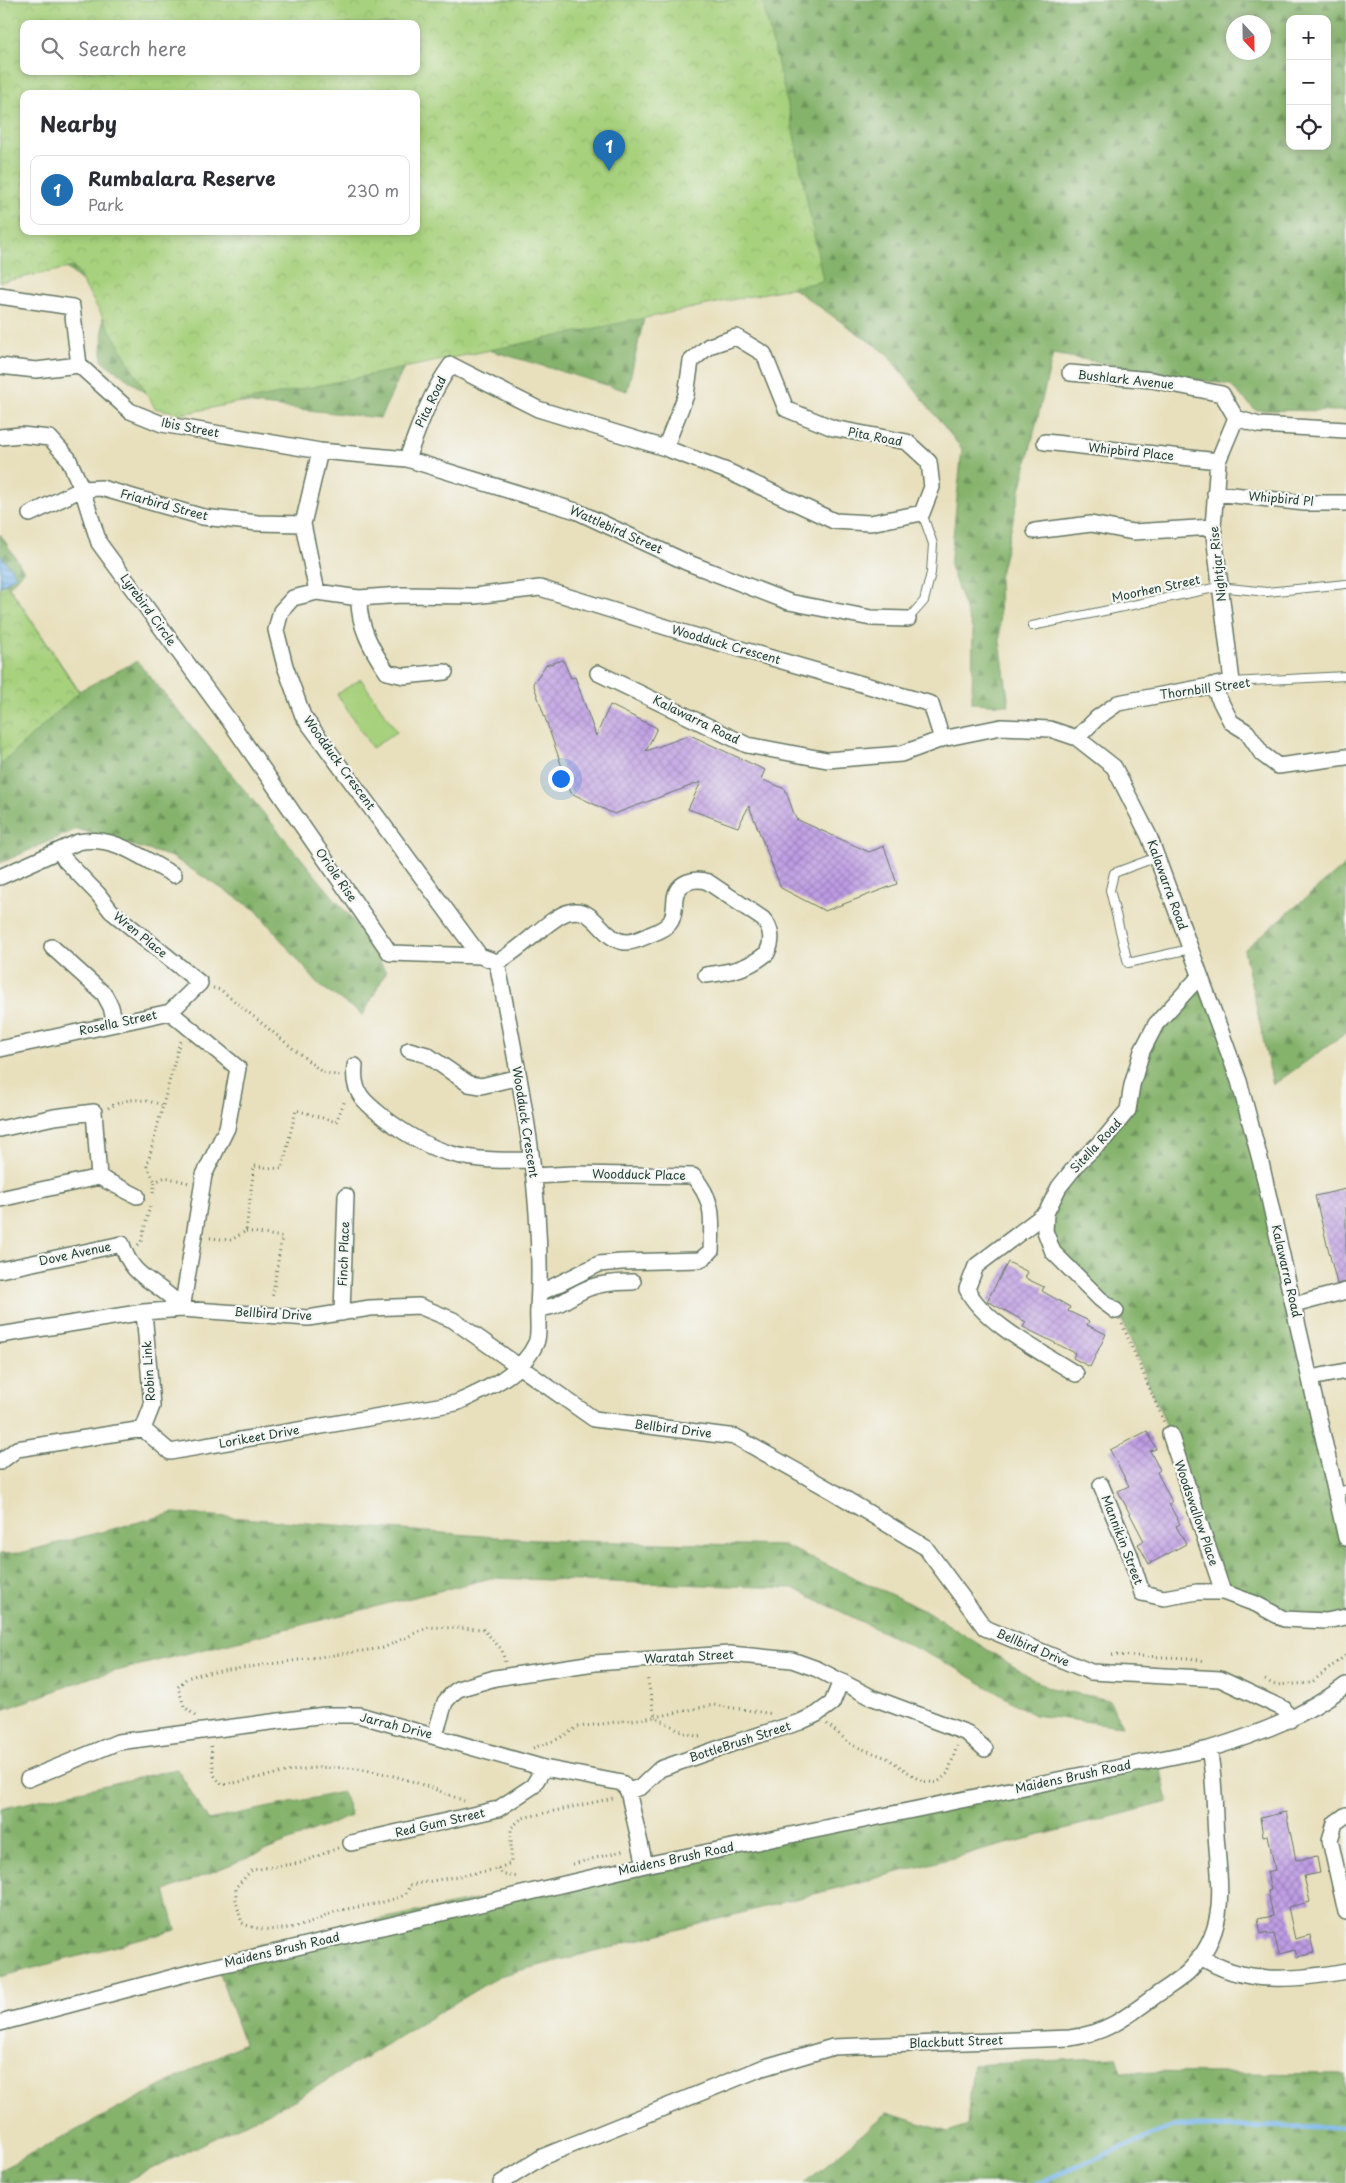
<!DOCTYPE html>
<html lang="en">
<head>
<meta charset="utf-8">
<style>
  body { margin:0; font-family:"Playpen Sans",sans-serif; background:#f2f2f3; color:#2b2b33 }
  .controls { position:absolute; right:15px; top:15px; display:grid; overflow:hidden; border-radius:10px; box-shadow:0 2px 8px #0003 }
  .controls button { width:45px; height:45px; display:grid; place-items:center; padding:0; border:0; border-bottom:1px solid #e1e1e2; background:#fff; color:#2b2b33; font:25px sans-serif }
  .compass { position:absolute; left:1226px; top:15px; width:45px; height:45px; border-radius:50%; background:#fff; box-shadow:0 2px 8px #0003; rotate:158deg }
  .you { position:absolute; left:560px; top:778px; width:18px; height:18px; margin:-12px; border:4px solid #fff; border-radius:50%; background:#1a73e8; box-shadow:0 0 0 8px #1a73e833 }
  .badge { display:grid; place-items:center; width:32px; height:32px; border-radius:50%; background:#1f6fb2; color:#fff; font-size:16px; font-weight:700 }
  .pin { position:absolute; translate:-50% -41px; filter:drop-shadow(0 1px 2px #0008) }
  .pin::after { content:''; position:absolute; top:26px; width:18px; height:15px; background:inherit; clip-path:polygon(0 0,100% 0,50% 100%) }
  .list { margin:0; padding:0; list-style:none }
  h2 { display:flex; justify-content:space-between; align-items:center; height:65px; margin:0; padding:0 20px; font-size:21px }
  h2 small { font-size:16px; font-weight:400; color:#7c7c81 }
  .list li { display:grid; grid-template-columns:32px 1fr auto; gap:15px; align-items:center; box-sizing:border-box; height:70px; margin:0 10px 10px; padding:0 10px; border:1px solid #e1e1e2; border-radius:10px }
  .list b { display:block; font-size:19px; white-space:nowrap }
  .list p { margin:0; font-size:16px; white-space:nowrap; color:#7c7c81 }
  .list em { font-size:16px; font-style:normal; color:#7c7c81 }
  .icon { flex:none; width:28px; height:28px; fill:none; stroke:currentColor; stroke-width:2; stroke-linecap:round; stroke-linejoin:round }
  .map { position:relative; flex:none; width:1346px; height:2183px; overflow:hidden }
  .search { position:absolute; background:#fff; box-shadow:0 2px 8px #0003; left:20px; top:20px; width:400px; height:55px; display:flex; align-items:center; gap:12px; box-sizing:border-box; padding:0 18px; border-radius:10px; color:#7c7c81; font-size:19px }
  .panel { position:absolute; background:#fff; box-shadow:0 2px 8px #0003; left:20px; top:90px; width:400px; height:145px; border-radius:10px }
  .map>svg:first-child { display:block }
  .forest { fill:url(#forest-firs); stroke:#527850; fill-rule:evenodd }
  .park { fill:url(#park-crowns); stroke:#638758; fill-rule:evenodd }
  .pitch { fill:#a7d17d; stroke:#638758 }
  .water { fill:url(#water-rules); stroke:#4c7a90 }
  .lines { fill:none; stroke-linecap:round; stroke-linejoin:round }
  .stream { stroke:#7ab6ec; stroke-width:5 }
  .building { fill:url(#building-cross-hatch) }
  .service-casing { stroke:#657664; stroke-width:10 }
  .minor-casing { stroke:#657664; stroke-width:18 }
  .path { stroke:#657664; stroke-width:3; stroke-dasharray:1 4; stroke-linecap:butt }
  .service { stroke:#fff; stroke-width:8 }
  .minor { stroke:#fff; stroke-width:15 }
  .labels { text-anchor:middle; stroke-width:4.5; stroke-linejoin:round; paint-order:stroke }
  .street-label { font-size:12px; fill:#1f3d34; stroke:#f6f6f2 }
</style>
</head>
<body>
<div class="map">
<svg width="1346" height="2183" viewBox="0 0 1346 2183">
  <defs>
    <pattern id="forest-firs" width="22" height="20" patternUnits="userSpaceOnUse" patternTransform="scale(1.25)"><rect width="22" height="20" fill="#85b36c"/><path d="M5 1l3.5 6h-7zM16 11l3.5 6h-7z" fill="#6c935a"/></pattern>
    <pattern id="park-crowns" width="20" height="18" patternUnits="userSpaceOnUse" patternTransform="scale(1.25)"><rect width="20" height="18" fill="#a7d17d"/><path d="M2 6a3 3 0 1 1 6 0M12 15a3 3 0 1 1 6 0" fill="none" stroke="#8fb46d"/></pattern>
    <pattern id="water-rules" width="6" height="5" patternUnits="userSpaceOnUse" patternTransform="scale(1.25)"><rect width="6" height="5" fill="#7ab6ec"/><path d="M0 2.5h6" fill="none" stroke="#6395c0"/></pattern>
    <pattern id="building-cross-hatch" width="8" height="8" patternUnits="userSpaceOnUse" patternTransform="scale(1.25)"><rect width="8" height="8" fill="#be9be4"/><path d="M0 0l8 8M0 8l8-8" fill="none" stroke="#9a80ba"/></pattern>
  </defs>
  <rect width="100%" height="100%" fill="#f6f6f2"/>
  <filter id="ink" filterUnits="userSpaceOnUse"><feTurbulence type="fractalNoise" baseFrequency=".02" numOctaves="2"/><feDisplacementMap in="SourceGraphic" scale="10" xChannelSelector="R" yChannelSelector="G"/><feConvolveMatrix kernelMatrix="1 2 1 2 8 2 1 2 1" color-interpolation-filters="sRGB"/></filter>
  <filter id="wash" filterUnits="userSpaceOnUse"><feTurbulence type="fractalNoise" baseFrequency=".0096" numOctaves="4" result="noise"/><feDisplacementMap in="SourceGraphic" scale="20" xChannelSelector="R" yChannelSelector="G"/><feGaussianBlur stdDeviation="1.12" result="paint"/><feColorMatrix in="noise" values="0 0 0 0 0 0 0 0 0 0 0 0 0 0 0 0 0 1.4 0 .05"/><feComposite in="paint" operator="in"/></filter>
  <g filter="url(#wash)">
    <rect width="100%" height="100%" fill="#e8e0bd"/>
    <path class="forest" d="M0,0H1346V411L1255,410L1230,385L1053,354L999,578L1000,642L1009,705L972,703L973,631L950,566L962,449L886,353L781,280L656,267L627,391L422,330L380,418L145,392L102,361L103,298L0,214ZM1290,19H1327V146H1290ZM1234,22H1264V52H1234ZM24,24H416V71H24ZM24,94H416V231H24Z
      M0,534L24,571L9,587L79,691L137,661L364,934L386,972L363,1015L319,985L256,910L172,857L77,829L0,863V587L16,575L0,554Z
      M1346,864V1033L1273,1085L1244,950Z
      M1200,976L1239,1081L1346,1535V1617L1284,1619L1223,1592L1170,1434L1116,1305L1053,1252L1046,1213L1128,1110L1142,1051Z
      M174,1513L536,1540L785,1546L925,1610L1046,1687L1109,1700L1122,1726L1034,1715L956,1668L793,1588L491,1578L92,1677L0,1711V1554L20,1553Z
      M1159,1761L1168,1802L499,1976L296,2099L122,2183H0V2170L244,2043L216,1965L264,1943Z
      M177,1769L208,1820L343,1792L351,1816L165,1891L176,1930L0,1977V1809Z
      M1116,2057L1121,2072L1346,2074V2183H805L887,2113L948,2132L967,2125L973,2065Z"/>
    <path class="park" d="M0,0H762L789,110L823,281L182,414L155,408L74,267L0,282ZM24,24H416V71H24ZM24,94H416V231H24Z
      M0,583L9,587L79,692L0,765Z"/>
    <path class="pitch" d="M361,679L397,732L372,748L337,694Z"/>
    <path class="water" d="M0,554L16,575L0,587Z"/>
    <g class="lines">
      <path class="stream" d="M1037,2183L1174,2126L1346,2127"/>
    </g>
    <g id="blocks">
      <path class="building" d="M563,660L571,678L575,677L596,736L610,705L657,728L646,751L690,735L765,770L761,779L785,789L796,819L869,852L884,846L897,884L825,911L781,888L749,806L738,827L688,809L701,782L614,814L571,793L533,683L546,665Z
        M1346,1189V1282L1337,1284L1315,1196Z
        M1008,1262L1028,1272L1025,1278L1044,1287L1042,1291L1070,1307L1068,1311L1089,1321L1087,1325L1106,1334L1090,1367L1073,1358L1075,1353L1023,1327L1026,1322L987,1301Z
        M1147,1431L1156,1449L1150,1451L1160,1470L1157,1472L1172,1502L1169,1504L1180,1524L1176,1526L1186,1544L1149,1564L1138,1544L1144,1541L1118,1491L1129,1486L1110,1450Z
        M1286,1812L1296,1860L1317,1857L1320,1873L1304,1876L1310,1902L1288,1907L1295,1939L1310,1935L1314,1953L1297,1957L1295,1950L1279,1954L1274,1934L1268,1935L1267,1932L1261,1934L1258,1919L1273,1916L1268,1891L1271,1890L1267,1872L1275,1870L1268,1835L1263,1836L1260,1818Z"/>
    </g>
  </g>
  <g filter="url(#ink)">
    <use href="#blocks" fill-opacity="0" stroke="#657664" stroke-width="1"/>
    <g class="lines">
      <defs>
        <path id="service" d="M908,619L924,601L931,573L933,544L922,513
          M1032,626L1219,587L1267,592L1346,584
          M1232,682L1346,676
          M1157,857L1114,873L1110,890L1128,963L1190,949
          M1336,1492L1346,1490"/>
        <path id="minor" d="M0,296L72,307L79,365L36,370L0,366
          M79,365L130,411L162,424L320,451L407,459L576,511L686,562L789,602L871,618L908,619
          M1070,373L1152,380L1222,394L1236,418L1259,425L1346,430
          M0,437L21,435L50,438L68,458L82,489L99,543L231,723L390,953L480,956
          M1045,442L1218,461
          M407,459C419,426 430,394 451,365L538,409L665,448L727,471L834,521L870,523L922,513L932,487L929,462L907,442L833,428L786,409L764,354L736,337L709,346L691,361L686,395L665,448
          M1215,493L1305,503H1346
          M30,514L82,489L101,488L203,517L258,523L303,524
          M1035,531L1091,524L1133,532L1213,527
          M317,592L303,524L320,451
          M359,598C358,625 372,650 387,672L404,676L445,672
          M598,673L747,745L827,760L901,754L942,739L1001,727L1050,729L1077,738L1114,767L1149,836L1239,1081L1261,1163L1346,1538
          M1212,685L1231,722L1247,732L1262,754L1278,766L1346,757
          M1077,738L1097,718L1118,703L1232,682L1213,527L1218,461L1236,418
          M60,851L65,860L98,894L111,911L200,983L170,1012
          M0,877L78,842C115,834 142,859 174,875
          M52,947L104,994L111,1007L115,1024
          M497,962L480,956L303,716L285,666L276,630L281,611L293,598L317,592L359,598L401,595L474,596L540,588L685,633L931,704L942,739
          M497,962C519,952 551,916 569,912C596,905 602,942 627,942C634,942 642,938 649,935C657,932 666,929 671,921C675,913 674,907 675,898C677,882 695,877 708,882L763,919C772,929 773,941 767,953C748,969 730,972 706,975
          M0,1049L170,1012L238,1068L227,1128L204,1175L182,1309
          M409,1050L427,1055L469,1084L481,1086L519,1077
          M355,1066C352,1092 363,1101 382,1116C434,1157 468,1162 532,1160
          M0,1129L54,1117L94,1112L99,1177L0,1199
          M534,1176L572,1174L693,1176C715,1201 712,1219 711,1251L700,1260L621,1262L599,1264L540,1293
          M99,1177L137,1196
          M1046,1213L976,1266L967,1289C983,1323 1044,1353 1076,1374
          M0,1270L122,1244C131,1275 149,1278 172,1298L174,1310
          M1294,1305L1346,1291
          M538,1309C561,1306 562,1301 582,1291C597,1283 616,1282 633,1282
          M1116,1311L1100,1299L1053,1252L1045,1231L1046,1213L1059,1187L1079,1162L1105,1138L1128,1110L1132,1085L1142,1051L1156,1024L1200,976
          M342,1313L346,1196
          M0,1335L144,1312L182,1309L308,1318L370,1308L419,1306L453,1320L594,1419L736,1437L834,1492L925,1547L985,1628L1091,1672L1220,1679L1284,1709L1290,1720
          M1311,1378L1346,1371
          M143,1429L152,1406L144,1312
          M1170,1434L1223,1592
          M0,1462L17,1449L143,1429L170,1452L456,1403C484,1391 523,1373 536,1343C540,1334 537,1319 538,1309C545,1192 519,1076 497,962
          M1101,1485L1130,1555L1142,1593L1164,1598L1197,1592H1223L1256,1604L1284,1619L1326,1621L1346,1617
          M435,1735L445,1702L452,1694L458,1689L495,1678L594,1663L730,1654L792,1660L817,1669L871,1697L967,1733L985,1749
          M28,1779L118,1742L325,1715H359L544,1768L622,1783L628,1791L645,1865
          M628,1791L641,1787L660,1769L740,1741L800,1722L817,1714L832,1703L841,1681
          M1346,1815L1335,1823L1330,1840L1346,1912
          M351,1843L498,1809L533,1786L544,1768
          M1200,1956C1243,1986 1297,1980 1346,1971
          M0,2023L204,1969L645,1865L1209,1749C1258,1734 1304,1717 1346,1685
          M501,2183L542,2157L762,2068L833,2047L1070,2038C1105,2033 1124,2019 1151,1999C1163,1990 1177,1982 1188,1972C1229,1931 1220,1888 1216,1836C1214,1808 1215,1778 1209,1749"/>
      </defs>
      <use href="#service" class="service-casing"/>
      <use href="#minor" class="minor-casing"/>
      <path class="path" d="M213,988L221,990L322,1072L340,1076
        M163,1105L180,1041
        M108,1108C129,1096 141,1099 163,1105L147,1166L155,1182
        M153,1193L155,1182L165,1177L189,1183
        M246,1231L282,1237L272,1299
        M210,1238L231,1240L246,1231L254,1166L282,1169L296,1110L336,1122L345,1100
        M138,1245L141,1242L150,1206
        M1122,1324L1164,1422
        M1112,1655L1189,1658L1205,1661
        M1265,1680L1275,1685L1311,1683L1346,1655
        M195,1716L184,1706L178,1687L187,1678L200,1674L383,1648L429,1627L483,1629L502,1650L505,1662
        M827,1724L852,1745L887,1758L921,1781L937,1783L948,1773L957,1746
        M700,1737L685,1733L655,1717L713,1705L773,1714
        M211,1746L214,1775L222,1785C253,1780 284,1770 316,1768C368,1764 417,1781 464,1801
        M533,1748L556,1740L578,1727L655,1717L647,1676
        M338,1848L300,1863L252,1870L236,1887V1902L242,1923C261,1933 289,1930 310,1923C321,1919 331,1912 342,1910C365,1905 385,1904 406,1894L410,1885L497,1869L511,1863V1828L522,1818L614,1798
        M573,1864L625,1850
        M497,1869L504,1875L519,1877"/>
      <use href="#service" class="service"/>
      <use href="#minor" class="minor"/>
    </g>
  </g>
  <g class="labels">
    <g class="street-label">
      <text transform="translate(1126 380) rotate(6)" y="4">Bushlark Avenue</text>
      <text transform="translate(431 402) rotate(-64)" y="4">Pita Road</text>
      <text transform="translate(190 428) rotate(11)" y="4">Ibis Street</text>
      <text transform="translate(875 437) rotate(11)" y="4">Pita Road</text>
      <text transform="translate(1131 452) rotate(6)" y="4">Whipbird Place</text>
      <text transform="translate(1281 499) rotate(5)" y="4">Whipbird Pl</text>
      <text transform="translate(164 505) rotate(15)" y="4">Friarbird Street</text>
      <text transform="translate(616 530) rotate(24)" y="4">Wattlebird Street</text>
      <text transform="translate(1218 564) rotate(-96)" y="4">Nightjar Rise</text>
      <text transform="translate(1156 589) rotate(-12)" y="4">Moorhen Street</text>
      <text transform="translate(148 610) rotate(54)" y="4">Lyrebird Circle</text>
      <text transform="translate(726 645) rotate(16)" y="4">Woodduck Crescent</text>
      <text transform="translate(1205 689) rotate(-8)" y="4">Thornbill Street</text>
      <text transform="translate(696 720) rotate(26)" y="4">Kalawarra Road</text>
      <text transform="translate(339 763) rotate(54)" y="4">Woodduck Crescent</text>
      <text transform="translate(336 875) rotate(55)" y="4">Oriole Rise</text>
      <text transform="translate(1167 885) rotate(70)" y="4">Kalawarra Road</text>
      <text transform="translate(140 935) rotate(39)" y="4">Wren Place</text>
      <text transform="translate(118 1023) rotate(-12)" y="4">Rosella Street</text>
      <text transform="translate(525 1122) rotate(81)" y="4">Woodduck Crescent</text>
      <text transform="translate(1096 1146) rotate(-47)" y="4">Sitella Road</text>
      <text transform="translate(639 1175) rotate(1)" y="4">Woodduck Place</text>
      <text transform="translate(75 1254) rotate(-12)" y="4">Dove Avenue</text>
      <text transform="translate(344 1254) rotate(-88)" y="4">Finch Place</text>
      <text transform="translate(1286 1271) rotate(77)" y="4">Kalawarra Road</text>
      <text transform="translate(273 1314) rotate(3)" y="4">Bellbird Drive</text>
      <text transform="translate(149 1371) rotate(-94)" y="4">Robin Link</text>
      <text transform="translate(673 1429) rotate(7)" y="4">Bellbird Drive</text>
      <text transform="translate(259 1437) rotate(-10)" y="4">Lorikeet Drive</text>
      <text transform="translate(1196 1513) rotate(71)" y="4">Woodswallow Place</text>
      <text transform="translate(1122 1540) rotate(69)" y="4">Mannikin Street</text>
      <text transform="translate(1033 1648) rotate(23)" y="4">Bellbird Drive</text>
      <text transform="translate(689 1657) rotate(-3)" y="4">Waratah Street</text>
      <text transform="translate(396 1726) rotate(14)" y="4">Jarrah Drive</text>
      <text transform="translate(740 1742) rotate(-18)" y="4">BottleBrush Street</text>
      <text transform="translate(1073 1777) rotate(-12)" y="4">Maidens Brush Road</text>
      <text transform="translate(440 1823) rotate(-13)" y="4">Red Gum Street</text>
      <text transform="translate(676 1859) rotate(-12)" y="4">Maidens Brush Road</text>
      <text transform="translate(282 1950) rotate(-13)" y="4">Maidens Brush Road</text>
      <text transform="translate(956 2042) rotate(-2)" y="4">Blackbutt Street</text>
    </g>
  </g>
</svg>
<div class="controls">
<button>+</button>
<button>−</button>
<button><svg class="icon" aria-label="locate" viewBox="0 0 24 24"><circle cx="12" cy="12" r="6"/><path d="M12 2v4M12 18v4M2 12h4M18 12h4"/></svg></button>
</div>
<svg class="compass" viewBox="-18 -18 36 36"><path d="M0-13l5 13h-10z" fill="#e53935"/><path d="M0 13l5-13h-10z" fill="#7c7c81"/></svg>
<div class="you"></div>
<div class="pin badge" style="left:609px;top:171px">1</div>
<div class="search"><svg class="icon" aria-label="search" viewBox="0 0 24 24"><circle cx="10" cy="10" r="6"/><path d="M15 15l6 6"/></svg>Search here</div>
<section class="panel">
<h2>Nearby<small></small></h2>
<ul class="list">
<li><span class="badge">1</span><div><b>Rumbalara Reserve</b><p>Park</p></div><em>230 m</em></li>
</ul>
</section>
</div>
</body>
</html>
